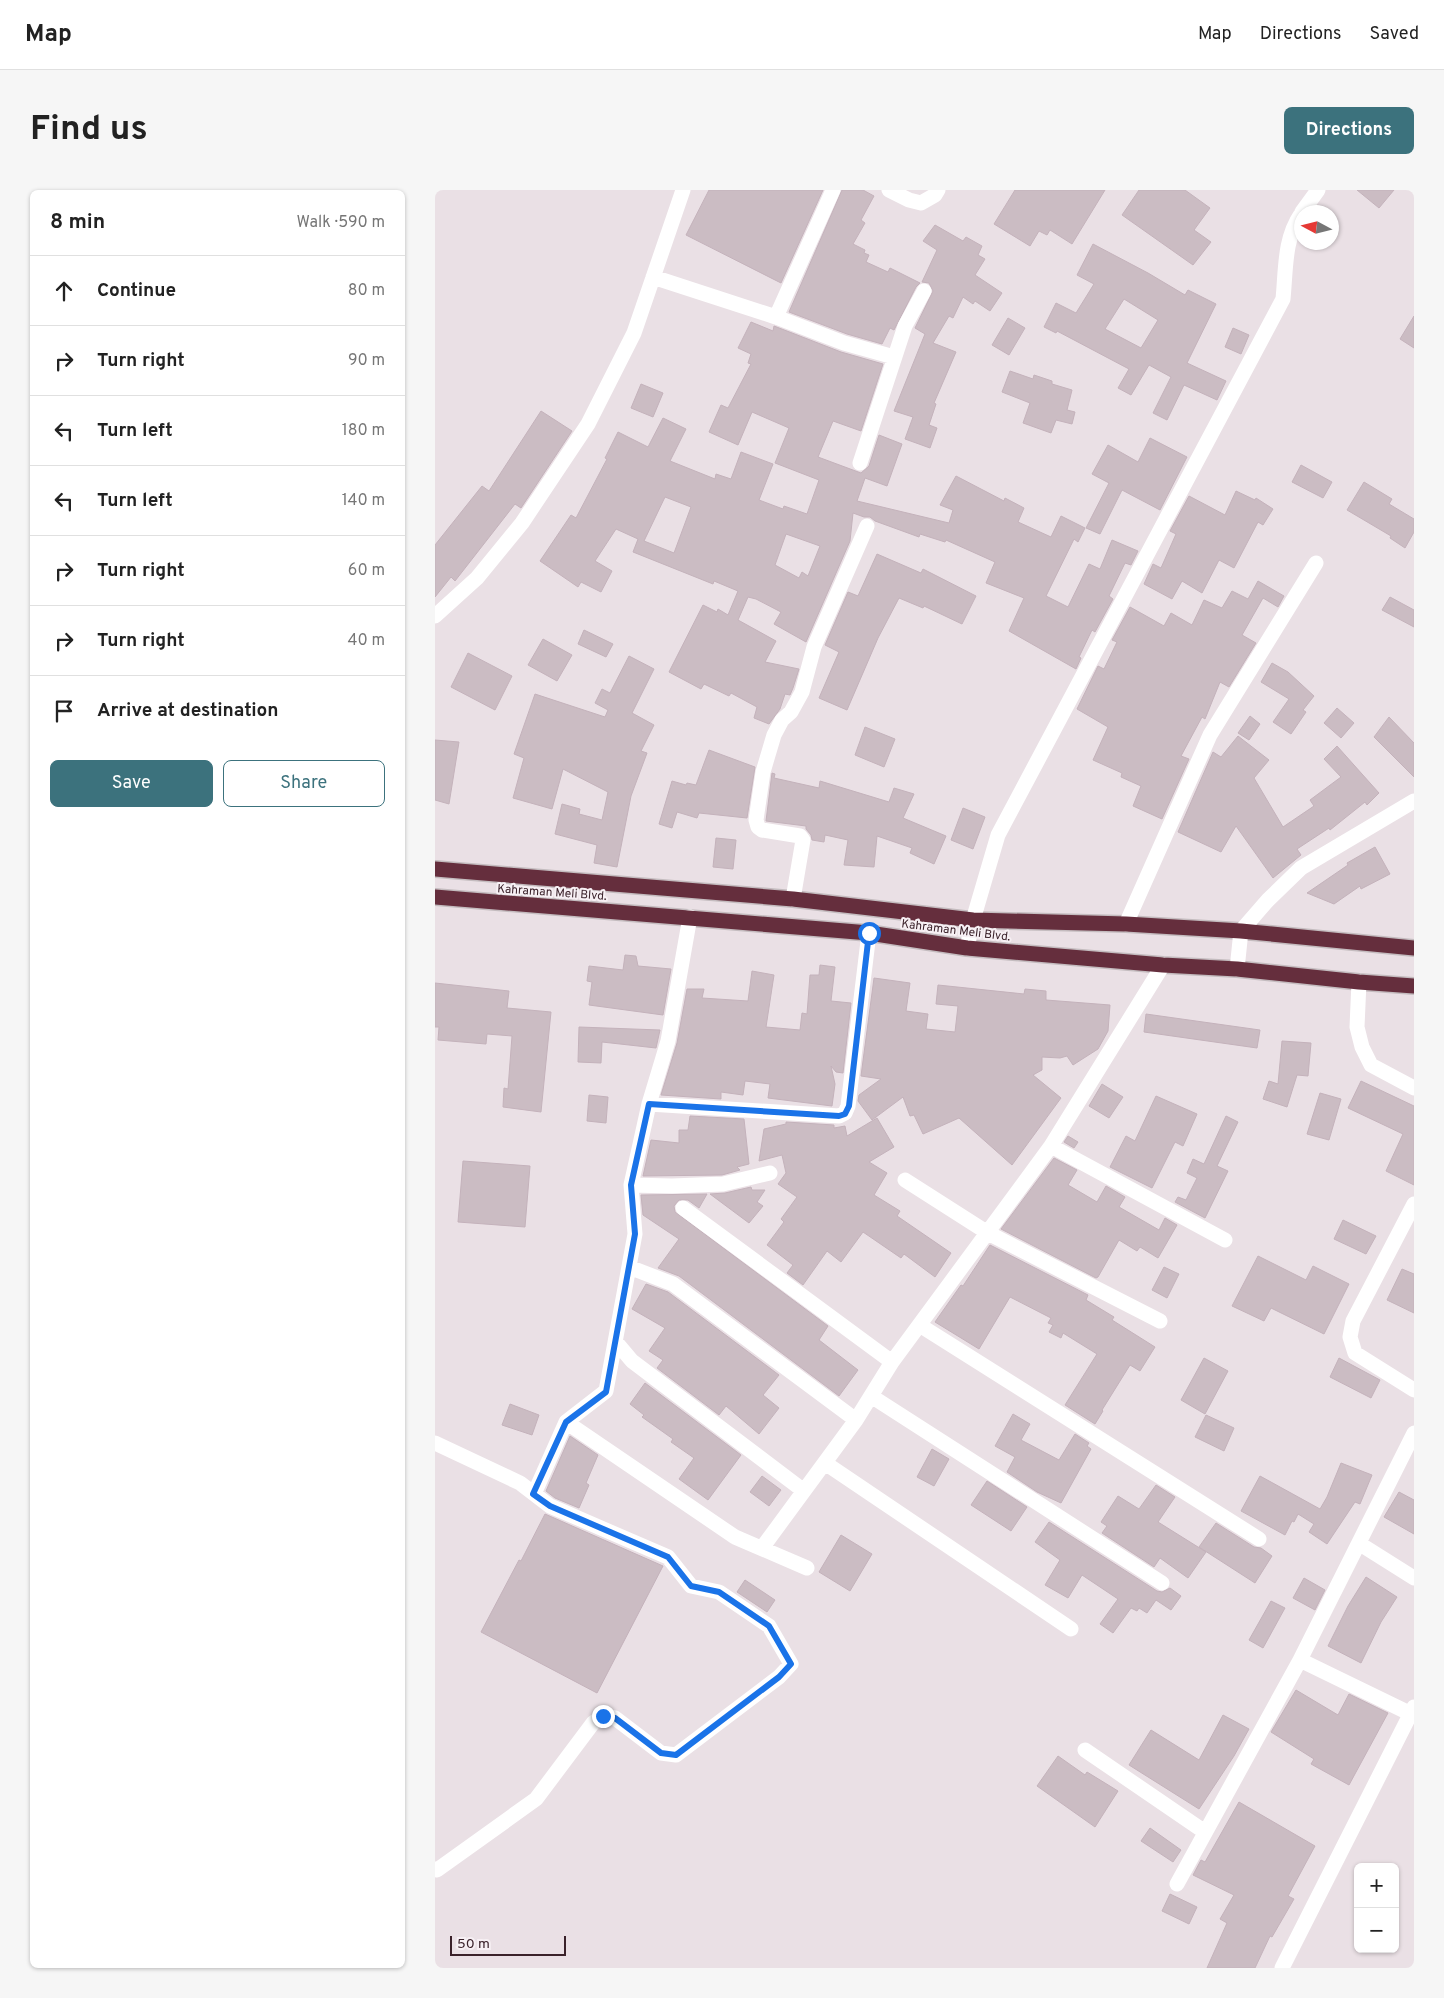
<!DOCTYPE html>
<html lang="en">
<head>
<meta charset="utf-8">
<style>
  body { margin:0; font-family:Overpass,sans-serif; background:#f6f6f6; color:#222 }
  .controls { position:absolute; right:15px; bottom:15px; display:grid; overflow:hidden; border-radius:8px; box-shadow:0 1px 4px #0004 }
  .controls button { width:45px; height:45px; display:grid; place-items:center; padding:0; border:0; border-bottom:1px solid #e0e0e0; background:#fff; color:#222; font:25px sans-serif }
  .compass { position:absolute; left:859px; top:15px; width:45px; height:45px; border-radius:50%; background:#fff; box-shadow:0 1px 4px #0004; rotate:277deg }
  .scale { position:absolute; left:15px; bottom:12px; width:116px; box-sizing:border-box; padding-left:5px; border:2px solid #3a212a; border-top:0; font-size:14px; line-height:18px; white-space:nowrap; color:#3a212a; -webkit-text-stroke:4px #f7f0f4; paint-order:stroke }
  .stop { position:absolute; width:15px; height:15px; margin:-11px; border:4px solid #1a73e8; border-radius:50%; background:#fff }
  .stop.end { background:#1a73e8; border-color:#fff; box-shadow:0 1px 5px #0008 }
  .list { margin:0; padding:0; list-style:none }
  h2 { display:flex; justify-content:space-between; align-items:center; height:65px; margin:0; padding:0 20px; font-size:21px }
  h2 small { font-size:16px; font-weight:400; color:#767676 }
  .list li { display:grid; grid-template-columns:32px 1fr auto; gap:15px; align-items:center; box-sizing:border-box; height:70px; padding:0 20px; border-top:1px solid #e0e0e0 }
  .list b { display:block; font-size:19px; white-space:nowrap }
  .list em { font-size:16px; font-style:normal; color:#767676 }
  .actions { display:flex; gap:10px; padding:15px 20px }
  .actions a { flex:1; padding:11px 0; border:1px solid #3c727d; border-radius:8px; text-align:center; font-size:18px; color:#3c727d }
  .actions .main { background:#3c727d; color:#fff }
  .icon { flex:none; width:28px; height:28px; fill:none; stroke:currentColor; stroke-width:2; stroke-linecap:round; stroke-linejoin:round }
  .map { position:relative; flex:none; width:979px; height:1778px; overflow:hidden; border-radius:8px }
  header { display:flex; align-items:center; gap:30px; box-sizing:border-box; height:70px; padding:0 25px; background:#fff; border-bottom:1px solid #e0e0e0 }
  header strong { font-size:24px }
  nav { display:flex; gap:28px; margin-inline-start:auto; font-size:18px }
  .intro { display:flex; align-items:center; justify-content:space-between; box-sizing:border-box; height:120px; padding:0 30px }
  h1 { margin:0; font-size:35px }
  .button { padding:12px 22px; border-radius:8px; background:#3c727d; color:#fff; font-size:18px; font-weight:700 }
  main { display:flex; gap:30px; padding:0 30px }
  aside { flex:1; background:#fff; border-radius:8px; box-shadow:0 1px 4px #0004 }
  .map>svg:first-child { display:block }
  .building { fill:#cbbcc3; stroke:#c4b2bb; fill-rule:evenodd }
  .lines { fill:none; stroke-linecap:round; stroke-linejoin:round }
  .highway-casing { stroke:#c4bcbf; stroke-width:18 }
  .minor { stroke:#fff; stroke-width:15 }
  .highway { stroke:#652e3d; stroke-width:15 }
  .route { stroke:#1a73e8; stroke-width:6 }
  .labels { text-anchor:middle; stroke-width:4; stroke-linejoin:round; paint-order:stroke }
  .street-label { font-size:12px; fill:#3a212a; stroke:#f7f0f4 }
</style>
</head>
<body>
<header>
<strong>Map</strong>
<nav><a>Map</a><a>Directions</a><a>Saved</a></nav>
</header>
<div class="intro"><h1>Find us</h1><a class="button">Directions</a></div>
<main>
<aside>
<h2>8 min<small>Walk · 590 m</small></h2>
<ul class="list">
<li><svg class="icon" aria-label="ahead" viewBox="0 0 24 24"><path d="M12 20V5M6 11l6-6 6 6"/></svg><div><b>Continue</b></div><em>80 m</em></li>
<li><svg class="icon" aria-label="right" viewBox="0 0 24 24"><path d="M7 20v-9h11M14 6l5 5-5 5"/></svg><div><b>Turn right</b></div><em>90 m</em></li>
<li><svg class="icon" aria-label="left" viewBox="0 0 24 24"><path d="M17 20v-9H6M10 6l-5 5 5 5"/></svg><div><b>Turn left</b></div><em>180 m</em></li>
<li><svg class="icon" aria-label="left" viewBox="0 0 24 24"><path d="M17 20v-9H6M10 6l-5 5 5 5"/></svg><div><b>Turn left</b></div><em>140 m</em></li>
<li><svg class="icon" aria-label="right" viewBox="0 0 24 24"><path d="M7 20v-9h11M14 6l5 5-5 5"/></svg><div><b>Turn right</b></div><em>60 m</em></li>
<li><svg class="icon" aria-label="right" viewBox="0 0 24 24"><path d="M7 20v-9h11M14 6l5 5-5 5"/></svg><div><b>Turn right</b></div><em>40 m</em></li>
<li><svg class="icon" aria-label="arrive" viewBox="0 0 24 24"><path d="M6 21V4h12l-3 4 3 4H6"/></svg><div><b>Arrive at destination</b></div></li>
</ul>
<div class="actions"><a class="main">Save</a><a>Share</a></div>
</aside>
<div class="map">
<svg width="979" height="1778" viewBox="0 0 979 1778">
  <rect width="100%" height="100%" fill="#eae0e5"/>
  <path class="building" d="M274,0H388L346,93L251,45Z
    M407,0H428L439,6L426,30L430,33L418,54L430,60L429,63L434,65L431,72L453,82L455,78L485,93L481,97L459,140L455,138L447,154L412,144L354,122Z
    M580,0H670L637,54L615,40L612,45L604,41L595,56L559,34Z
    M704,0H750L775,18L759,40L776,52L758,75L687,25Z
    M922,0H959L944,18Z
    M500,35L528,51L531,47L547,56L543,65L550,69L540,85L567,103L555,121L540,111L538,114L528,107L518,128L514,126L498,153L521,162L499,213L501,214L494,235L502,238L495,258L470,249L478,227L459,221L490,144L480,138L498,101L494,93L487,92L502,60L488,51Z
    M658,54L713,83L750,105L753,100L781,114L752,173L791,191L782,210L749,195L732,230L718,223L736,187L714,175L696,205L683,198L694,179L622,141L621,143L609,137L621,113L641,123L659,94L642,85ZM689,109L723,130L706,158L670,139Z
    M979,126V158L965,149Z
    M573,128L590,138L574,165L557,155Z
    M316,132L338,141L339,136L406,162L448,174L426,241L398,231L383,267L426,283L434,276L444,245L467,254L452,296L430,288L422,311L514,333L518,320L505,315L521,286L569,311L570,308L589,318L583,332L616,347L626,326L650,338L643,352L639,349L611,406L633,417L654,374L665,379L677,350L703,361L696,375L690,373L674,406L678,409L660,442L657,440L644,467L646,468L641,479L574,441L589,408L551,393L560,372L511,350L510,352L485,344L484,347L440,331L435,327H429L418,323L415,351L371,452L339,434L346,422L321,409L313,407L303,430L341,451L330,472L364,479L358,498L355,505L350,504L345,519L334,534L319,528L322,517L296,503L294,506L269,494L266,499L234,482L268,415L282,422L283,419L293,425L303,401L279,391L278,394L198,362L203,349L181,339L160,371L177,381L166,402L146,392L143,397L105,371L136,325L141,328L172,269L170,268L183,242L213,257L228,228L251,239L235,271L280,289L281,284L296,289L306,262L338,274L324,310L348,319L349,316L372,324L384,290L340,273L354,238L317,222L303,255L274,242L286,215L293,218L316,174L313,173L316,164L303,158ZM230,307L256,317L239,363L209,351ZM351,344L385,356L373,386L367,382L364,388L340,375Z
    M798,138L814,145L806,164L790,157Z
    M575,181L598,189L599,185L617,191V194L637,200L632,220L640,222L637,234L621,230L616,243L588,233L595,213L567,202Z
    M206,194L228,203L218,227L196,218Z
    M106,221L137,241L86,318L80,314L20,391L16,387L0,407V355L47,296L54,301Z
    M715,248L752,267L725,320L687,300L665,344L651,338L674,293L657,284L673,255L703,272Z
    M866,275L897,292L888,308L857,292Z
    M929,292L957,309L954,314L979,329V342L970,358L955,348L956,346L912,320Z
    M801,301L820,310L821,308L838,319L828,335L823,332L799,378L784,370L767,403L747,391L737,409L709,394L718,374L726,378L741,344L735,341L754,306L790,325Z
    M442,364L486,383L488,379L541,406L527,434L489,416L488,418L464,408L443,448L412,520L384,508L404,462L390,455L413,402L423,406Z
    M823,391L849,406L843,417L828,408L807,445L821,453L794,497L785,492L770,529L767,527L746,566L754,569L727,629L698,616L706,596L686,587L687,583L658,570L673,537L642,519L663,476L669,479L682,452L677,450L695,417L729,436L736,423L757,435L769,410L787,418L797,401L813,409Z
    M955,407L979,420V437L947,420Z
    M149,440L178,454L171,467L143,454Z
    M108,449L137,465L122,491L93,475Z
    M33,463L77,486L60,520L16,497Z
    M194,466L219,479L197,523L219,535L206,561L212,563L196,606L182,677L159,673L162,655L120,644L127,614L145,619L144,624L167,630L173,602L128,579L117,619L78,608L89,568L79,564L100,504L170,527L173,520L160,513L167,499L175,503Z
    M837,473L853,482L879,506L868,520L871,522L856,544L838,532L854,509L826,492Z
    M902,518L919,533L906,548L889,533Z
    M815,526L825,534L814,550L803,543Z
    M954,527L979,553V587L939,547Z
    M430,537L460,549L449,577L420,565Z
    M803,546L834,570L819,588L848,637L879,616L875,610L906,587L889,569L902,556L944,603L932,615L930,612L895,640L894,638L862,659L866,665L838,688L801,636L786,662L743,642L778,562L786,567Z
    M0,550L24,552L14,614L0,610Z
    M274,560L320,577L312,628L264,623L262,628L242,622L237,638L224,634L237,591L251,595L252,593L261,595Z
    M337,583L340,584L339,588L384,598L385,591L454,612L459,598L479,604L468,628L511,646L499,674L475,663L477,658L442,646L439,677L409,675L413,650L390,645L389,652L377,650L376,645L371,639V636L331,631Z
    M528,618L550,627L538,659L516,650Z
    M281,648L301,650L298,679L278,677Z
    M940,657L955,684L926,699L925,696L899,714L872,703L913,675L912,673Z
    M190,765L201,766L203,776L236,779L228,825L154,815L157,792L152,791L154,776L188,780Z
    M385,775L400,777L396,811L416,813L408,883L401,882L396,876L400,894L397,916L333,908L335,894L310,891L308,905L286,902V909L226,905L242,853L252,799H269L267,808L313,811L317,781L339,785L331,837L365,840L367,823L372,824L375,785H384Z
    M439,788L475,793L471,821L493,824L491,839L520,842L523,816L501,814L503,795L589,804L590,799L611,801V810L675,815L673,841L663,859L638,875L632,866L625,868L607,867V880L598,885L626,908L577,975L524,928L488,944L479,925L475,926L468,907L437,930L423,911L424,905L446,889L426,886Z
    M0,793L74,801L72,818L116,822L106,922L68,917L69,898L73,899L77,846L52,844L51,854L3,850L4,837H0Z
    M711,824L825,840L822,858L709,842Z
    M144,837L225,840L221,858L167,852L166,873L143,872Z
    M847,851L876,853L873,886L862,885L852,917L828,909L834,891L843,894Z
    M926,891L979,916V995L951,981L968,944L913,918Z
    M667,894L688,907L674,928L654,916Z
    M885,903L906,909L894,950L872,944Z
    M154,905L173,907L171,933L152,931Z
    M721,906L762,924L748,956L740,952L717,998L675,977L691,946L700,951Z
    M255,926L309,929L314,974L302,977L305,980L287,985L208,986L216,950L244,953V940H253Z
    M791,926L803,932L782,976L793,981L770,1028L740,1012L743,1007L751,1010L762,988L752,983L758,969L769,974Z
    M442,928L459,957L434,972L452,983L439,1005L465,1021L462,1026L516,1063L500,1087L469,1064L466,1068L428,1042L406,1072L392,1061L368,1095L352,1083L358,1075L332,1055L349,1032L346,1029L362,1007L343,994L351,983L347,965L324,971L329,939L351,934V932L399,935V938L410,936L412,946Z
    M633,946L643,952L639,958L629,952Z
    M619,968L642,980L633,995L662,1012L671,996L690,1007L684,1017L724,1040L730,1028L742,1035L723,1068L705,1057L702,1061L684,1050L663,1087L661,1088L566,1039Z
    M28,971L95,976L90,1037L23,1032Z
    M316,997L317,1000H330L322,1012L328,1016L314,1033L275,1004L290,1003Z
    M272,1004L264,1018L253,1010H244L239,1016L240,1022L393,1136L384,1150L423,1180L404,1206L244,1086L223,1078L244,1049L208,1025L206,1005Z
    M908,1030L941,1046L931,1064L899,1049Z
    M555,1055L653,1105L651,1110L679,1127L677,1130L720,1157L705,1181L695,1175L667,1220L668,1221L660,1234L630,1215L662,1164L628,1143L626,1148L614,1142L618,1135L613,1133L616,1128L575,1107L544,1159L500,1132L526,1095L528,1096Z
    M823,1066L871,1090L878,1076L914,1094L889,1144L836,1118L829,1131L797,1116Z
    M729,1077L744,1084L732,1108L717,1100Z
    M967,1079L979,1084V1123L952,1110Z
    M211,1094L233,1102L344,1185L328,1205L344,1218L324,1244L291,1216L284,1225L222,1178L228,1170L214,1161L230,1138L197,1119Z
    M769,1168L793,1181L770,1224L746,1210Z
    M904,1168L945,1190L936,1208L895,1187Z
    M210,1193L306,1265L273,1310L244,1289L259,1268L236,1252L238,1249L207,1227L209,1225L195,1214Z
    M75,1214L104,1225L97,1245L67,1235Z
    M578,1224L595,1234L586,1250L624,1270L640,1244L654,1253L652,1256L656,1259L626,1313L602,1302L572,1282L580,1267L560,1256Z
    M771,1225L799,1238L789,1261L760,1247Z
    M135,1246L163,1265L151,1293L154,1295L144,1318L120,1308L111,1301Z
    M497,1259L514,1269L499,1296L482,1287Z
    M906,1273L937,1285L925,1314L920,1312L892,1354L874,1342L879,1334L863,1324L859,1332L857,1331L850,1345L806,1321L825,1286L885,1319L892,1307Z
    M327,1286L346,1300L334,1316L315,1302Z
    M552,1291L592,1317L576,1341L536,1315Z
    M721,1295L740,1307L723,1332L771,1362L753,1388L725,1368L719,1377L667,1343L672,1336L666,1332L683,1306L704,1319Z
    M964,1302L979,1310V1344L949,1327Z
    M110,1324L228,1376L162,1503L46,1442L84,1370L86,1371Z
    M614,1332L722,1401L727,1402L735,1398L746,1406L736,1420L721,1410L712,1423L704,1418L702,1421L696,1418L678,1443L665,1434L683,1409L647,1385L633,1408L610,1395L625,1370L600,1352Z
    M781,1333L819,1357L826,1358L837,1366L820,1393L764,1357Z
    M406,1345L437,1364L415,1401L384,1382Z
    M931,1387L962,1407L946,1432L926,1473L893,1456L913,1416Z
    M869,1388L890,1400L880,1420L858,1408Z
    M310,1390L340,1410L332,1422L302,1402Z
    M836,1411L850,1418L828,1458L814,1450Z
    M861,1500L903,1525L914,1504L953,1523L914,1595L876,1574L879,1569L836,1542Z
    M788,1525L814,1539L799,1566L764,1619L694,1575L716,1540L764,1570Z
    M623,1566L650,1585L652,1582L683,1601L660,1637L602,1596Z
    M804,1612L880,1656L853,1706L859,1709L837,1747L835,1746L820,1778H772L792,1733L785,1729L799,1705L758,1685L766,1670L770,1672Z
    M715,1638L746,1660L738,1672L706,1651Z
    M735,1704L762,1717L754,1734L727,1721Z"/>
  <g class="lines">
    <defs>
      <path id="highway" d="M0,679L358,709L538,730L691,734L806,741L979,758
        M0,707L434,743L532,758L728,775L802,779L924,792L979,796"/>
    </defs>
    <use href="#highway" class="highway-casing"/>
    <path class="minor" d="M454,0L474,10L486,13L500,5L503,0
      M867,22L883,0
      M218,87L341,127L409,153L459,167
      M341,127L398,0
      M425,273L470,136L489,101
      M0,426L42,388L87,333L153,234L199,143L248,0
      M358,709L368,650L365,646L327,640L323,637L321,630L328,582L339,545L347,530L356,522L367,502L379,457L432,336
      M691,734L775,545L881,373
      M532,758L538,730L563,645L848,109C851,79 849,49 866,24
      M802,779L806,741L833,710L866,678L979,611
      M924,792L922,837L927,857L936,875L979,898
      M214,914L404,926L410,923L413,916L434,743
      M616,956L790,1050
      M470,990L553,1043L725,1131
      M196,995L237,996L288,994L335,983
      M979,1014L918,1131L915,1147L920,1163L979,1200
      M248,1018L457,1172
      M194,1077L238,1094L421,1230
      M486,1136L824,1349
      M181,1152L197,1171L369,1301
      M436,1206L727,1393
      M131,1232L300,1347L372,1378
      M0,1253L85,1293L115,1316L233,1367L256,1396L284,1402L334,1436L356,1474L344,1487L241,1565L226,1563L180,1528L168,1526L158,1533L101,1609L2,1680L0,1679
      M390,1273L636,1439
      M99,1304L131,1232L171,1201L200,1044L196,995L214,914L233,851L255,727
      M925,1354L979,1388
      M327,1358L421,1230L457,1172L616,956L728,775
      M865,1470L976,1524
      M650,1560L770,1642
      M742,1694L865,1470L979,1243
      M847,1778L979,1517"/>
    <use href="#highway" class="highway"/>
  </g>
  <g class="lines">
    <path class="route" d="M168,1526L180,1528L226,1563L241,1565L344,1487L356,1474L334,1436L284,1402L256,1396L233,1367L115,1316L98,1304L131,1232L171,1202L200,1044L196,995L214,914L404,926L410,924L414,916L434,743"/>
  </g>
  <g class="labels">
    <g class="street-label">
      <text transform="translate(117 702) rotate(4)" y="4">Kahraman Meli Blvd.</text>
      <text transform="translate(521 740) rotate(7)" y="4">Kahraman Meli Blvd.</text>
    </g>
  </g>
</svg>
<div class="controls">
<button>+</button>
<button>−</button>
</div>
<svg class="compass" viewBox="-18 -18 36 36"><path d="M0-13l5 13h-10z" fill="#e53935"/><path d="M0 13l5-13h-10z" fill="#767676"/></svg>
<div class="scale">50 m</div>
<div class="stop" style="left:434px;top:743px"></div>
<div class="stop end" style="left:168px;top:1526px"></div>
</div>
</main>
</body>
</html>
